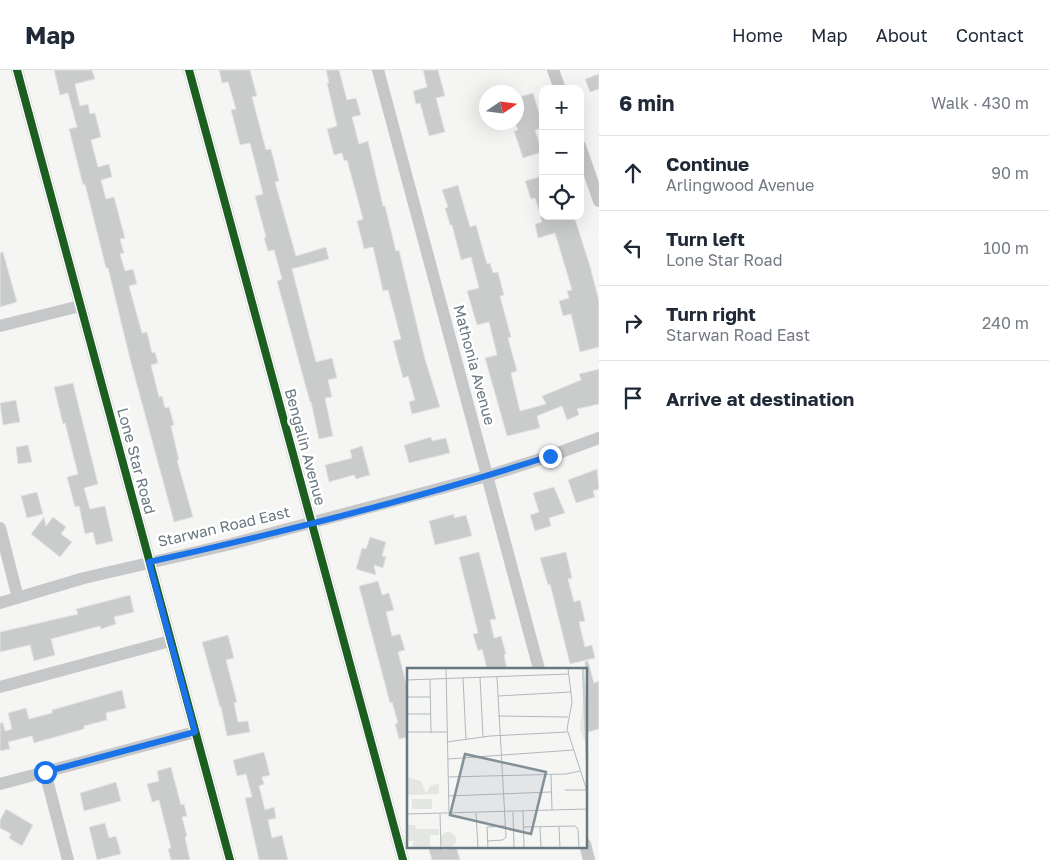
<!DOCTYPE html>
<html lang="en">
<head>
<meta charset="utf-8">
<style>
  body { margin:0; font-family:"Golos Text",sans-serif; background:#f2f2f3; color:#1f2937 }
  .controls { position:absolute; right:15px; top:15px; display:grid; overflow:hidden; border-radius:10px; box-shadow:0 5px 20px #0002 }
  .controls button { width:45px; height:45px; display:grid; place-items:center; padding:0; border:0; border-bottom:1px solid #e0e1e3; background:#fff; color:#1f2937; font:25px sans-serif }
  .compass { position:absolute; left:479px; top:15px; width:45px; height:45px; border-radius:50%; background:#fff; box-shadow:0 5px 20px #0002; rotate:77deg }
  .stop { position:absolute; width:15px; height:15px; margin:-11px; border:4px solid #1a73e8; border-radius:50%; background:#fff }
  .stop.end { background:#1a73e8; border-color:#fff; box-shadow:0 1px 5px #0008 }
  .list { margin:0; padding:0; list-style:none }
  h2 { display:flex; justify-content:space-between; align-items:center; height:65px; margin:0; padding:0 20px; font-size:21px }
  h2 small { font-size:16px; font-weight:400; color:#747a83 }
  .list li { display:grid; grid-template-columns:32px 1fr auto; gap:15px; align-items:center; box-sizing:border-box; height:75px; padding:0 20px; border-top:1px solid #e0e1e3 }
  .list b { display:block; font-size:19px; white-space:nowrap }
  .list p { margin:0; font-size:16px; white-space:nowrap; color:#747a83 }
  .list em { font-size:16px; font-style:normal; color:#747a83 }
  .icon { flex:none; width:28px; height:28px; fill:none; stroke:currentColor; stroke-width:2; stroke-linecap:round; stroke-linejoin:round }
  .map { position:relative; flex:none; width:599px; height:790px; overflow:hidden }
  header { display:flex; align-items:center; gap:30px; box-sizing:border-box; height:70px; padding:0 25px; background:#fff; border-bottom:1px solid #e0e1e3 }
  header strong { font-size:24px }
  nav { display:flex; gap:28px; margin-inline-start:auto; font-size:18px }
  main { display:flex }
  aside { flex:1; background:#fff }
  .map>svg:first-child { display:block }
  .building { fill:#cacccc; stroke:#e4e4e4 }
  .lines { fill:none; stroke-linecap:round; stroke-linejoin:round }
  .minor { stroke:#c6c7c8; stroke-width:12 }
  .cycleway-casing { stroke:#fff; stroke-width:11 }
  .cycleway { stroke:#1b5e20; stroke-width:8 }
  .route { stroke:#1a73e8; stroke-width:6 }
  .labels { text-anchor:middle; stroke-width:5; stroke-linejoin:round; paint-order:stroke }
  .street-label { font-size:15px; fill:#687881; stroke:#fff }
  .inset-river { fill:none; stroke:#c8d0d2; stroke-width:2.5 }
  .inset-road { fill:none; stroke:#b0b8bc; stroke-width:1 }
  .view { fill:#839097; fill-opacity:0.15; stroke:#839097; stroke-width:2.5 }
  .inset-edge { fill:none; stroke:#687881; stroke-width:2.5 }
</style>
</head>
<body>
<header>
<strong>Map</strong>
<nav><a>Home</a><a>Map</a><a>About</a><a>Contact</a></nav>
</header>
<main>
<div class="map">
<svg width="599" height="790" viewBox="0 0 599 790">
  <rect width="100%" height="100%" fill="#f5f5f4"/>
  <path class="building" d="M54,0H92L95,9L75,14L80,36L88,34L90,44L95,43L101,67L91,70L98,97L109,94L112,107L101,110L106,129L114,127L125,168L120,169L124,183L120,184L125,201L133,199L137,214L129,216L142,263L147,262L152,283L155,282L158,293L151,295L159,327L162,326L165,338L169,337L174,355L171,356L179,390H177L193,447L174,452L130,289L108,198H106L85,114L83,115L69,59L77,57L68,23L60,25Z
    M219,0H250L257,26L252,27L266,80L271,79L279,111L275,112L296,186L326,177L329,189L292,199L316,292L332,288L337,308L328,310L332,327L325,328L333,366L319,369L311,332H310L277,211L282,209L274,180L268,181L264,168L266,167L255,126L263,124L250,73L240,75L231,40L236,39L228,12L222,13Z
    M326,0H339L347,30L356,28L361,45L352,47L359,74L368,71L383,136H385L396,181L399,180L425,289L440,337L412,344L409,332L415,330L408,306L403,308L393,271L401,269L388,220L383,221L373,177L364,179L357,151L363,149L347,90L344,91L342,83L334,85L327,59L337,56L327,13H329Z
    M423,0H438L445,26L436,28L445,62L429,66L420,33L416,34L413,21L427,17Z
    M599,4V19L590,22L585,9Z
    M533,23L543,56V58L535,60L542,82L523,88L514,61L518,60L515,53L516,28Z
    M543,106V144H540L535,128L531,129L525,111Z
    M458,115L470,157L476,155L487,194L490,193L493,203L498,202L504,225L500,226L511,267L508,268L517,301L511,303L520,341L546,334L542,326L581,310L579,304L599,299V334L577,339L579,345L567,350L562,336L537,346L540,358L507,366L485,288L497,285L489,252L477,255L467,221L479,218L471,187L461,190L452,155H450L445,138L448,137L442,120Z
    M540,146H574L590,196L599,231V277L580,282L571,244L563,246L559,231L569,228L567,221L572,220L555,163L538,168L535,154L542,152Z
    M3,182L17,232L0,237V183Z
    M73,313L98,414L84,418L90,439L105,436L113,471L96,475L93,462L85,464L79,436L75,437L67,407L78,404L65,353L63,354L54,317Z
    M16,330L20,352L3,355L0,333Z
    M431,367L432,371L446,368L450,383L409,393L404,375Z
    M28,375L32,392L18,394L16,377Z
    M362,376L370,405L356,409L354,405L329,412L325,395L352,388L350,380Z
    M597,399L599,419L593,421L595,427L576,433L568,410Z
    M554,417L565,443L549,448L551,456L535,461L530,445L539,442L533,423Z
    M37,422L43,444L27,448L21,426Z
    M454,444V448L466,445L472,466L435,475L429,451Z
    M44,447L46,456L53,447L66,457L61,464L72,472L60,487L31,464Z
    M370,467L386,472L382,486L386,487L383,498L374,495L376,505L356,499L362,478L366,479Z
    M479,482L496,549L490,550L494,568L501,566L506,584L504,585L507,599H487L482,579L478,581L473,564L478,563L459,487Z
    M566,482L572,508L568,509L574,532L580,530L585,551L579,552L585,577L592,575L595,588L570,594L550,514L548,515L540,488Z
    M378,511L382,525L389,523L394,540L386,542L392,566L400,564L405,580L398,582L408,620V667L399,669L395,654L398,653L392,632L390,633L359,516Z
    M130,525L134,542L114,547L116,554L101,559L100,556L51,569L55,585L34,591L30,575L0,582V562L78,544L76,539Z
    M228,565L234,588L226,590L237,632L234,633L238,652L248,651L250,662L227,666L221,637H220L202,572Z
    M585,591H588L594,613L599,611V659L585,663Z
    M122,620L126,638L106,643L107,650L84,656V659L34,673L32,666L8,672L10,679L0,681V653H3L5,661L12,659L8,643L26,638L29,649L52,643V640Z
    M264,682L270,705L262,707L264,714L259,716L265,740L274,737L276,748L268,750L272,768L282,765L288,790H259L245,728L252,727L246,704L237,706L233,690Z
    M171,697L181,735L184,734L187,746L182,747L187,766L185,767L190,790H171L168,779L171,778L159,730L152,732L147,714L159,711L157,701Z
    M116,712L121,731L84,741L80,723Z
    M6,739L33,755L22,776L9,768L11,764L0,758V750Z
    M105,753L109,768L116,766L121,784L97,790L89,757Z
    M428,776H443L444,780L456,776L460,790H432Z"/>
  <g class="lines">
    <path class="minor" d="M17,0L230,790
      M189,0L403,790
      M378,0L539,599
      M553,0L560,19
      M580,76L599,131
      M0,256L80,236
      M0,458L18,528
      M0,533L84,508L231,474L487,406L550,386L599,368
      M0,617L170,571
      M45,702L68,790
      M0,714L195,662
      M585,774L589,790"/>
    <defs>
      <path id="cycleway" d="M17,0L230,790
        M189,0L403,790"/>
    </defs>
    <use href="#cycleway" class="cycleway-casing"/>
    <use href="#cycleway" class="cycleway"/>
  </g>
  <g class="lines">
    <path class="route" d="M45,702L195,662L149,492C284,462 419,428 550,386"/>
  </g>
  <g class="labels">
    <g class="street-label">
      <text transform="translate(474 295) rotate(75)" y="5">Mathonia Avenue</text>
      <text transform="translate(305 377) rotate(75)" y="5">Bengalin Avenue</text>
      <text transform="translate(136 391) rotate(75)" y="5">Lone Star Road</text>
      <text transform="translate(224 457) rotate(-13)" y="5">Starwan Road East</text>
    </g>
  </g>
  <g transform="translate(407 598)">
    <rect width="180" height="180" fill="#f5f5f4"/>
    <path d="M0,109L14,113L19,126L23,118L32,115V126L1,127ZM5,131H25V141H5Z" fill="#e4e6e2"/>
    <path d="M180,0V79L173,61ZM0,157H8L9,161H32V167H23V180H6V173H0ZM33 172a8 8 0 1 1 16 0a8 8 0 1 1-16 0Z" fill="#e4e6e2"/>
    <path class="inset-river" d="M176,0L180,92"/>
    <path class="inset-road" d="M39,0L42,146M161,0L165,34L160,61L180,123M73,9L76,69M56,10L59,72M23,11L24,65M0,12L161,6M91,28L164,24M0,29H23M0,46H23M91,48L161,49M0,64H40M40,74L83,68L160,64M41,91L166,82M144,106L145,142M41,109L159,106L173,103M158,122H180M41,128L144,124M116,143L117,180M106,144L107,180M69,145L71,180M0,146L180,141M33,146L34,180M116,159L168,158L171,161L172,180M133,159L134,180M152,159L153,180M80,173L96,172L99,169L90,9M81,180L80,159L98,158"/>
    <path class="view" d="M58,86L139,104L124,166L43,147Z"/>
    <rect width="180" height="180" class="inset-edge"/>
  </g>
</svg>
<div class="controls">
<button>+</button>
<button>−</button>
<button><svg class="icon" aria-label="locate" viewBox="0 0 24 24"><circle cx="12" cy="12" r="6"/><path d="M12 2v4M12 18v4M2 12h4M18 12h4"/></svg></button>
</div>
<svg class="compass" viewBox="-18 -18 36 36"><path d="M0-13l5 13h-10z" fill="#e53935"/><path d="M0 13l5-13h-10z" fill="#747a83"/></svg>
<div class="stop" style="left:45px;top:702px"></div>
<div class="stop end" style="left:550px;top:386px"></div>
</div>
<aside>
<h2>6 min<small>Walk · 430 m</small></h2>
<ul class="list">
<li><svg class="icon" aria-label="ahead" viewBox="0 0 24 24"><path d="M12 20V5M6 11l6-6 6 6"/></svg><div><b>Continue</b><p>Arlingwood Avenue</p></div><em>90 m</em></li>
<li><svg class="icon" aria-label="left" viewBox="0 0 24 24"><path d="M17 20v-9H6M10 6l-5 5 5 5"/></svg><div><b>Turn left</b><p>Lone Star Road</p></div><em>100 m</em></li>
<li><svg class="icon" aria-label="right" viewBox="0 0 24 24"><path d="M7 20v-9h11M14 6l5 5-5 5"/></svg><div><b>Turn right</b><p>Starwan Road East</p></div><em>240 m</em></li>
<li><svg class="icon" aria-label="arrive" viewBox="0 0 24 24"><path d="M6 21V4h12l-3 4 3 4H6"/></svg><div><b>Arrive at destination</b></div></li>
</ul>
</aside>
</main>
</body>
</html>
